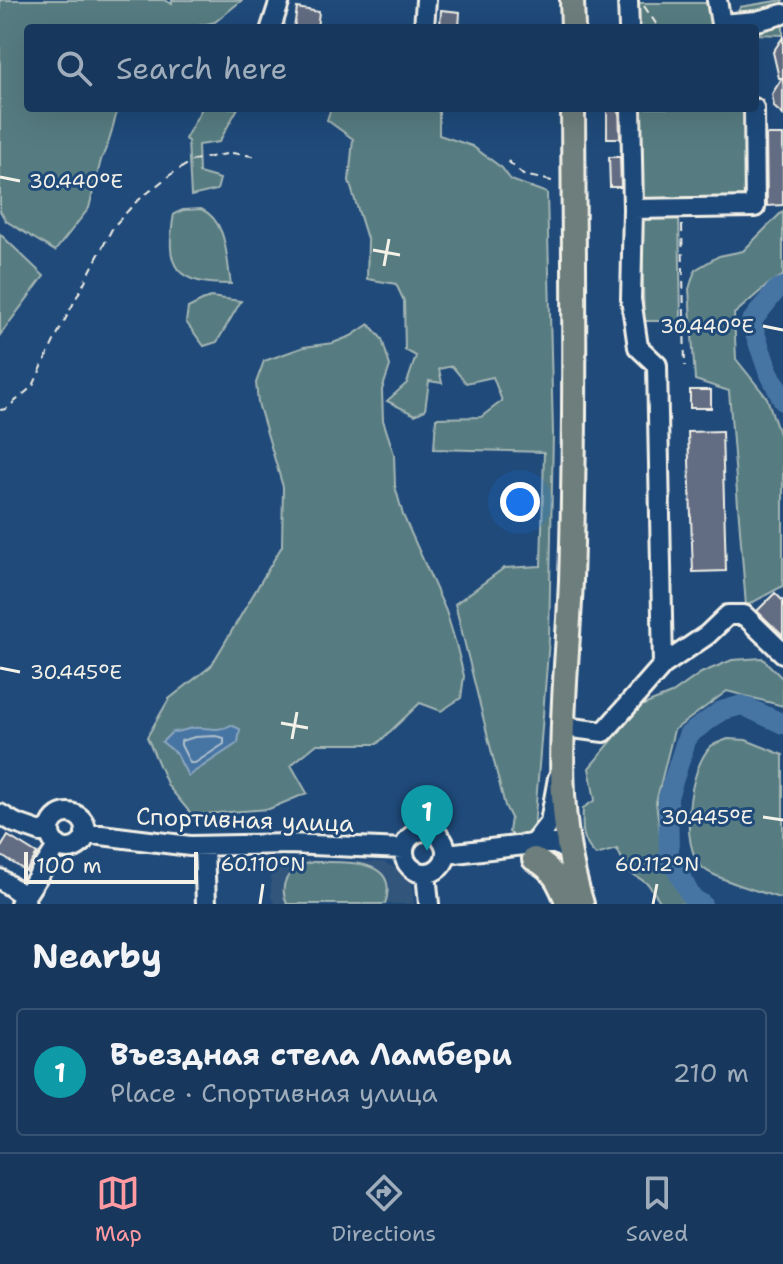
<!DOCTYPE html>
<html lang="en">
<head>
<meta charset="utf-8">
<style>
  body { margin:0; font-family:"Shantell Sans",sans-serif; background:#244365; color:#f1f3f6 }
  .scale { position:absolute; left:24px; bottom:20px; width:174px; box-sizing:border-box; padding-left:8px; border:4px solid #f4f1e8; border-top:0; font-size:22px; line-height:28px; white-space:nowrap; color:#f4f1e8; -webkit-text-stroke:6px #1f4a7a; paint-order:stroke }
  .you { position:absolute; left:520px; top:502px; width:28px; height:28px; margin:-20px; border:6px solid #fff; border-radius:50%; background:#1a73e8; box-shadow:0 0 0 12px #1a73e833 }
  .badge { display:grid; place-items:center; width:52px; height:52px; border-radius:50%; background:#ff9aa2; color:#fff; font-size:26px; font-weight:700 }
  .pin { position:absolute; translate:-50% -66px; filter:drop-shadow(0 2px 4px #0008) }
  .pin::after { content:''; position:absolute; top:42px; width:28px; height:24px; background:inherit; clip-path:polygon(0 0,100% 0,50% 100%) }
  .list { margin:0; padding:0; list-style:none }
  h2 { display:flex; justify-content:space-between; align-items:center; height:104px; margin:0; padding:0 32px; font-size:34px }
  h2 small { font-size:26px; font-weight:400; color:#9eacbb }
  .list li { display:grid; grid-template-columns:52px 1fr auto; gap:24px; align-items:center; box-sizing:border-box; height:128px; margin:0 16px 16px; padding:0 16px; border:2px solid #365272; border-radius:8px }
  .list b { display:block; font-size:30px; white-space:nowrap }
  .list p { margin:0; font-size:26px; white-space:nowrap; color:#9eacbb }
  .list em { font-size:26px; font-style:normal; color:#9eacbb }
  .icon { flex:none; width:44px; height:44px; fill:none; stroke:currentColor; stroke-width:2; stroke-linecap:round; stroke-linejoin:round }
  .map { position:relative; flex:none; width:783px; height:904px; overflow:hidden }
  .search { position:absolute; background:#17385c; box-shadow:0 8px 32px #0002; left:24px; right:24px; top:24px; height:88px; display:flex; align-items:center; gap:20px; box-sizing:border-box; padding:0 28px; border-radius:8px; color:#9eacbb; font-size:30px }
  .sheet { height:248px; background:#17385c }
  nav { display:flex; justify-content:space-around; align-items:center; box-sizing:border-box; height:112px; border-top:2px solid #365272; background:#17385c; font-size:22px; color:#9eacbb }
  nav a { display:grid; justify-items:center; gap:4px }
  nav .on { color:#ff9aa2 }
  .map>svg:first-child { display:block }
  .built { fill:#33547c }
  .green { fill:#567b81; stroke:#a5b6b4; stroke-width:2 }
  .water { fill:#4775a3; stroke:#8ca7bf; stroke-width:2 }
  .lines { fill:none; stroke-linecap:round; stroke-linejoin:round }
  .shore { stroke:#afbfcc; stroke-width:2 }
  .river { stroke:#4775a3; stroke-width:20 }
  .building { fill:#626c82; stroke:#f4f1e8; stroke-width:2 }
  .minor-casing { stroke:#f4f1e8; stroke-width:24 }
  .major-casing { stroke:#f4f1e8; stroke-width:28 }
  .path { stroke:#f4f1e8; stroke-width:2; stroke-dasharray:8 6; stroke-linecap:butt }
  .minor { stroke:#1f4a7a; stroke-width:18 }
  .major { stroke:#6d7e7c; stroke-width:22 }
  .ticks { fill:none; stroke:#f4f1e8; stroke-width:3 }
  .labels { text-anchor:middle; stroke-width:6; stroke-linejoin:round; paint-order:stroke }
  .street-label { font-size:24px; fill:#f4f1e8; stroke:#1f4a7a }
  .ticks-label { font-size:20px; text-anchor:middle; fill:#f4f1e8; stroke:#1f4a7a; stroke-width:6; stroke-linejoin:round; paint-order:stroke }
</style>
</head>
<body>
<div class="map">
<svg width="783" height="904" viewBox="0 0 783 904">
  <rect width="100%" height="100%" fill="#1f4a7a"/>
  <filter id="ink" filterUnits="userSpaceOnUse"><feTurbulence type="fractalNoise" baseFrequency=".0125" numOctaves="2"/><feDisplacementMap in="SourceGraphic" scale="16" xChannelSelector="R" yChannelSelector="G"/><feConvolveMatrix kernelMatrix="1 2 1 2 8 2 1 2 1" color-interpolation-filters="sRGB"/></filter>
  <g filter="url(#ink)">
    <path class="built" d="M271,859L383,862L412,876L414,904H276L271,898Z"/>
    <path class="green" d="M0,0H164L172,4V0H242L215,22L188,28H28V108H118L109,141L101,160L89,208L55,251L6,221L0,211Z
      M783,0V35L755,34V28L737,17L740,7Z
      M636,3H712L719,28H636Z
      M202,108H238L219,142L198,145L199,173L220,179L217,190L191,196L188,141L185,139Z
      M331,108H432L439,112V135L472,146L502,168L511,180L547,193L553,433L549,639L534,829L518,838L509,832L511,818L505,806L455,604L504,568L541,566L544,452L434,449L436,418L481,417L502,401L493,377L466,383L452,366L439,369L442,383L429,381L425,410L415,415L387,401L407,383L416,356L405,350L404,301L396,284L367,279L368,242L349,181L353,139L327,120Z
      M638,108H750L751,199L640,201Z
      M201,209C228,221 226,258 231,284C176,284 164,269 174,214L183,210Z
      M783,211V276L771,282L734,314L736,359L767,398L783,446V586L746,606L729,391L695,380L689,289L695,270L719,256L743,251Z
      M679,213L681,321H644L641,214Z
      M0,234L44,276L0,335Z
      M210,297L241,301L217,342L204,346L186,322L188,308Z
      M369,324L382,339L390,366L382,390L383,420L394,454L395,486L403,515L446,611L456,644L464,676L461,698L441,711L420,703L377,744H317L291,765L307,793L269,809L192,815L168,786L147,737L169,699L211,666L282,546L283,487L258,403L256,383L264,361L304,347L333,343L351,336Z
      M762,658L783,679V706L727,691L674,730L656,802L663,858L683,896L692,904H662L648,884L628,871L617,849L596,855C581,842 582,827 583,808L595,800L589,768L621,730V714L671,694L701,673L732,660Z
      M728,739L746,740L783,755V899C764,893 717,880 703,868C678,847 689,767 711,746C716,743 723,741 728,739Z
      M313,862C342,863 401,856 385,904H287C277,882 291,866 313,862Z"/>
    <path class="water" d="M231,725L240,729L238,743L188,776L176,753L162,742L172,732C180,732 185,730 192,728C205,726 218,733 231,725Z"/>
    <g class="lines">
      <path class="shore" d="M215,736L224,738V744L195,763H190L181,745V741L195,737Z"/>
      <path class="river" d="M783,287L777,289L751,322L767,368L783,401
        M702,904L692,898L669,856L668,797L688,735L721,711L742,705L783,724"/>
    </g>
    <path class="building" d="M297,8L319,12L317,28H294Z
      M441,10L460,12L459,28H440Z
      M783,37V115L774,107L772,94L782,78H779L773,52Z
      M607,108H619L620,138H607Z
      M766,135H783V205L767,206Z
      M609,157H620L621,187H610Z
      M690,390H711V408H690Z
      M722,431L726,571L693,572L688,432Z
      M775,593L783,601V636L757,611Z
      M8,836L37,854L26,871L0,855V849Z"/>
    <g class="lines">
      <defs>
        <path id="minor" d="M628,0L629,28
          M717,0L721,24L725,28
          M721,24L757,21L783,14
          M271,28L280,0
          M424,28L426,0
          M631,108L633,209L755,207L754,108
          M633,209L631,299L638,347L657,365L663,665
          M564,727L604,732L663,665L707,635L728,615H744L783,653
          M50 831a18 18 0 1 1 36 0a18 18 0 1 1-36 0Z
          M0,814L15,823L41,832L50,827
          M404 852a21 21 0 1 1 42 0a21 21 0 1 1-42 0Z
          M85,833L190,846L288,844L404,849
          M533,844L550,822L558,778
          M204,846L206,904
          M447,854L533,844H556L568,851
          M426,873L429,904
          M0,879L24,896L26,904
          M20,904L58,845"/>
        <path id="major" d="M572,0L573,28
          M573,108C574,265 576,423 571,580C567,689 548,797 582,904
          M534,859C554,869 560,884 568,904"/>
      </defs>
      <use href="#minor" class="minor-casing"/>
      <use href="#major" class="major-casing"/>
      <path class="path" d="M644,6L659,28
        M508,161L523,175L557,182
        M682,225L685,366
        M0,410L6,409L33,386L55,339L113,227L135,203L170,175L194,160L232,153L259,157"/>
      <use href="#minor" class="minor"/>
      <use href="#major" class="major"/>
    </g>
  </g>
  <path class="ticks" d="M0,177L20,181M373,250L400,255M384,266L389,239M763,326L783,330M0,668L20,672M281,723L308,728M292,739L297,712M763,817L783,820M260,904L263,884M653,904L657,884"/>
  <g class="labels">
    <g class="street-label">
      <text transform="translate(245 820) rotate(2)" y="8">Спортивная улица</text>
    </g>
  </g>
  <g class="ticks-label">
    <text x="76" y="188">30.440°E</text>
    <text x="707" y="333">30.440°E</text>
    <text x="76" y="679">30.445°E</text>
    <text x="707" y="824">30.445°E</text>
    <text x="263" y="871">60.110°N</text>
    <text x="657" y="871">60.112°N</text>
  </g>
</svg>
<div class="scale">100 m</div>
<div class="you"></div>
<div class="pin badge" style="left:427px;top:851px;background:#0f9aa8">1</div>
<div class="search"><svg class="icon" aria-label="search" viewBox="0 0 24 24"><circle cx="10" cy="10" r="6"/><path d="M15 15l6 6"/></svg>Search here</div>
</div>
<section class="sheet">
<h2>Nearby<small></small></h2>
<ul class="list">
<li><span class="badge" style="background:#0f9aa8">1</span><div><b>Въездная стела Ламбери</b><p>Place · Спортивная улица</p></div><em>210 m</em></li>
</ul>
</section>
<nav>
<a class="on"><svg class="icon" aria-label="map" viewBox="0 0 24 24"><path d="M3 6l6-2 6 2 6-2v14l-6 2-6-2-6 2zM9 4v14M15 6v14"/></svg>Map</a>
<a><svg class="icon" aria-label="directions" viewBox="0 0 24 24"><path d="M12 3l9 9-9 9-9-9zM9 14v-3h6M13 9l2 2-2 2"/></svg>Directions</a>
<a><svg class="icon" aria-label="saved" viewBox="0 0 24 24"><path d="M7 4h10v16l-5-4-5 4z"/></svg>Saved</a>
</nav>
</body>
</html>
